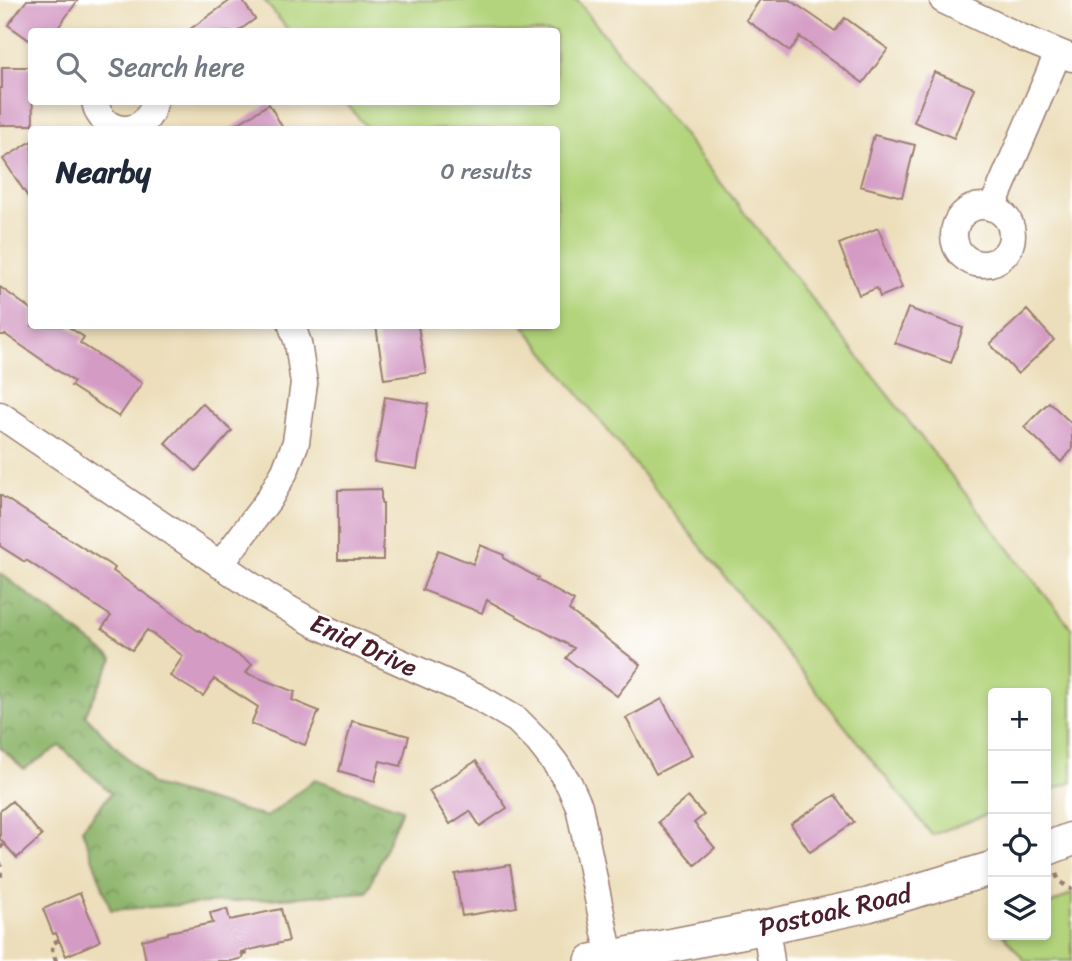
<!DOCTYPE html>
<html lang="en">
<head>
<meta charset="utf-8">
<style>
  body { margin:0; font-family:Sriracha,sans-serif; background:#f2f2f3; color:#1f2937 }
  .controls { position:absolute; right:21px; bottom:21px; display:grid; overflow:hidden; border-radius:7px; box-shadow:0 4px 10px #0003 }
  .controls button { width:63px; height:63px; display:grid; place-items:center; padding:0; border:0; border-bottom:2px solid #e0e1e3; background:#fff; color:#1f2937; font:35px sans-serif }
  .list { margin:0; padding:0; list-style:none }
  h2 { display:flex; justify-content:space-between; align-items:center; height:91px; margin:0; padding:0 28px; font-size:30px }
  h2 small { font-size:23px; font-weight:400; color:#747a83 }
  .icon { flex:none; width:38px; height:38px; fill:none; stroke:currentColor; stroke-width:2; stroke-linecap:round; stroke-linejoin:round }
  .map { position:relative; flex:none; width:1072px; height:961px; overflow:hidden }
  .search { position:absolute; background:#fff; box-shadow:0 4px 10px #0003; left:28px; top:28px; width:532px; height:77px; display:flex; align-items:center; gap:18px; box-sizing:border-box; padding:0 24px; border-radius:7px; color:#747a83; font-size:26px }
  .panel { position:absolute; background:#fff; box-shadow:0 4px 10px #0003; left:28px; top:126px; width:532px; height:203px; border-radius:7px }
  .map>svg:first-child { display:block }
  .green { fill:#b3d47c; stroke:#7e7a54; stroke-width:2 }
  .forest { fill:url(#forest-crowns); stroke:#6c6a4c; stroke-width:2 }
  .building { fill:#d49bc5 }
  .lines { fill:none; stroke-linecap:round; stroke-linejoin:round }
  .minor-casing { stroke:#9b7e72; stroke-width:29 }
  .tertiary-casing { stroke:#9b7e72; stroke-width:36 }
  .path { stroke:#9b7e72; stroke-width:4.5; stroke-dasharray:5 5; stroke-linecap:butt }
  .minor { stroke:#fff; stroke-width:26 }
  .tertiary { stroke:#fff; stroke-width:33 }
  .labels { text-anchor:middle; stroke-width:5; stroke-linejoin:round; paint-order:stroke }
  .street-label { font-size:26px; fill:#4a1f2b; stroke:#fff }
</style>
</head>
<body>
<div class="map">
<svg width="1072" height="961" viewBox="0 0 1072 961">
  <defs>
    <pattern id="forest-crowns" width="20" height="18" patternUnits="userSpaceOnUse" patternTransform="scale(1.75)"><rect width="20" height="18" fill="#8eb66c"/><path d="M2 6a3 3 0 1 1 6 0M12 15a3 3 0 1 1 6 0" fill="none" stroke="#769359"/></pattern>
  </defs>
  <rect width="100%" height="100%" fill="#fff"/>
  <filter id="ink" filterUnits="userSpaceOnUse"><feTurbulence type="fractalNoise" baseFrequency=".0143" numOctaves="2"/><feDisplacementMap in="SourceGraphic" scale="14" xChannelSelector="R" yChannelSelector="G"/><feConvolveMatrix kernelMatrix="1 2 1 2 8 2 1 2 1" color-interpolation-filters="sRGB"/></filter>
  <filter id="wash" filterUnits="userSpaceOnUse"><feTurbulence type="fractalNoise" baseFrequency=".00686" numOctaves="4" result="noise"/><feDisplacementMap in="SourceGraphic" scale="28" xChannelSelector="R" yChannelSelector="G"/><feGaussianBlur stdDeviation="1.57" result="paint"/><feColorMatrix in="noise" values="0 0 0 0 0 0 0 0 0 0 0 0 0 0 0 0 0 1.4 0 .05"/><feComposite in="paint" operator="in"/></filter>
  <g filter="url(#wash)">
    <rect width="100%" height="100%" fill="#ecdeba"/>
    <path class="green" d="M264,0H577L1072,629V782L1046,792V693H993V812L932,835L524,326H556V130L368,129L345,102H556V32L289,31Z
      M1072,893V961H1025L1003,935H1046V906Z"/>
    <path class="forest" d="M0,573L113,659L85,715L153,785L267,817L315,779L402,809L367,892L111,910L82,829L111,793L60,746L24,769L0,747Z"/>
    <g id="blocks">
      <path class="building" d="M27,0H78L55,32H32V42L8,25Z
        M231,0H242L255,19L237,32H186Z
        M760,0H790L835,31L845,18L888,49L863,83L800,37L790,51L746,20Z
        M2,67H32L33,125H0V88H2Z
        M934,72L974,88L954,138L914,122Z
        M269,104L284,130H228Z
        M874,135L915,145L902,197L860,186Z
        M32,141V203L3,159Z
        M878,228L902,288L880,297L877,288L859,295L839,244Z
        M0,287L32,310V326H67L84,337L80,343L142,383L119,417L71,386L74,382L6,335H0Z
        M908,308L963,328L951,363L895,343Z
        M1027,310L1054,340L1018,374L990,344Z
        M376,326H418L426,373L384,379Z
        M385,397L428,404L417,469L374,462Z
        M1049,402L1072,424V450L1061,462L1024,427Z
        M202,403L232,431L196,471L165,443Z
        M381,489V503H383V560H338V490Z
        M0,495L115,568L113,571L198,631L199,630L252,664L246,673L295,692L292,700L319,711L305,745L251,724L258,707L214,679L203,696L170,676L183,656L147,630L132,650L102,628L111,616L26,560L25,562L0,546Z
        M480,545L504,555L503,558L538,578L537,580L574,601L569,610L641,665L617,696L566,658L574,648L487,600L482,613L422,590L438,550L473,564Z
        M662,699L692,755L656,774L626,718Z
        M352,721L409,736L401,766L380,761L375,781L339,771Z
        M476,761L507,808L480,826L470,811L450,824L429,791Z
        M835,795L854,822L810,852L791,824Z
        M688,797L704,815L694,823L715,848L695,865L658,822Z
        M12,801L42,836L17,858L0,839V811Z
        M510,865L517,907L462,916L455,874Z
        M80,893L100,941L66,956L56,933L53,934L43,909Z
        M227,909L230,920L281,909L289,941L241,952L243,958L231,961H146L142,940L168,934V932L213,923L210,913Z"/>
    </g>
  </g>
  <g filter="url(#ink)">
    <use href="#blocks" fill-opacity="0" stroke="#9b7e72" stroke-width="2"/>
    <g class="lines">
      <defs>
        <path id="minor" d="M943,0L1020,37L1072,58
          M95,102C102,138 148,138 154,102
          M954 235a29 29 0 1 1 58 0a29 29 0 1 1-58 0Z
          M992,208L1058,53
          M0,415L268,597L317,625L476,696L517,720L538,741L556,764L569,784L579,806L610,957
          M220,565L269,499L285,471L296,442L304,383L298,343L292,326
          M766,927L771,961"/>
        <path id="tertiary" d="M1046,849L1072,839
          M592,961L766,927L868,905L993,868"/>
      </defs>
      <use href="#minor" class="minor-casing"/>
      <use href="#tertiary" class="tertiary-casing"/>
      <path class="path" d="M0,848L4,843
        M0,862L1,878
        M1056,874L1059,881L1072,890
        M244,951L246,961
        M56,961L52,950L53,943L59,940"/>
      <use href="#minor" class="minor"/>
      <use href="#tertiary" class="tertiary"/>
    </g>
  </g>
  <g class="labels">
    <g class="street-label">
      <text transform="translate(364 645) rotate(25)" y="9">Enid Drive</text>
      <text transform="translate(835 910) rotate(-13)" y="9">Postoak Road</text>
    </g>
  </g>
</svg>
<div class="controls">
<button>+</button>
<button>−</button>
<button><svg class="icon" aria-label="locate" viewBox="0 0 24 24"><circle cx="12" cy="12" r="6"/><path d="M12 2v4M12 18v4M2 12h4M18 12h4"/></svg></button>
<button><svg class="icon" aria-label="layers" viewBox="0 0 24 24"><path d="M12 4l9 5-9 5-9-5zM3 14l9 5 9-5"/></svg></button>
</div>
<div class="search"><svg class="icon" aria-label="search" viewBox="0 0 24 24"><circle cx="10" cy="10" r="6"/><path d="M15 15l6 6"/></svg>Search here</div>
<section class="panel">
<h2>Nearby<small>0 results</small></h2>
<ul class="list">
</ul>
</section>
</div>
</body>
</html>
